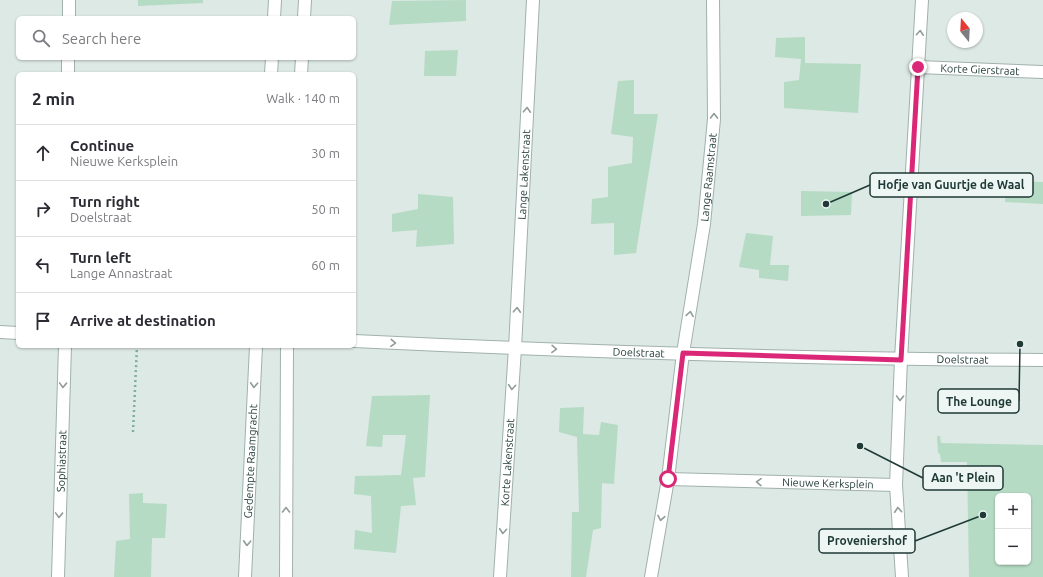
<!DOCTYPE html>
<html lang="en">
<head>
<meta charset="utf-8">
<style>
  body { margin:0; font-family:Ubuntu,sans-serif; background:#f7f7f7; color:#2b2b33 }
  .controls { position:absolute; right:12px; bottom:12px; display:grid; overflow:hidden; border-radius:6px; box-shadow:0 1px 3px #0004 }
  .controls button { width:36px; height:36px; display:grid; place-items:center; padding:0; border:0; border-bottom:1px solid #e1e1e2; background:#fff; color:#2b2b33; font:20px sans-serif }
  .compass { position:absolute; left:947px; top:12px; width:36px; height:36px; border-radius:50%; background:#fff; box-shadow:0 1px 3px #0004; rotate:342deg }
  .stop { position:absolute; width:12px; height:12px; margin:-9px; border:3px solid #db2777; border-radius:50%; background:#fff }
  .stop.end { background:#db2777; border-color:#fff; box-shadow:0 1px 4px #0008 }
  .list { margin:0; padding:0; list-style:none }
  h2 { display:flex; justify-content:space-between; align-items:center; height:52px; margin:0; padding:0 16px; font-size:17px }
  h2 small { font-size:13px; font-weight:400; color:#7c7c81 }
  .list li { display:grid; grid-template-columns:26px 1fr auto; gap:12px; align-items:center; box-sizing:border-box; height:56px; padding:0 16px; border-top:1px solid #e1e1e2 }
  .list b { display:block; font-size:15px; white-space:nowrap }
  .list p { margin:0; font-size:13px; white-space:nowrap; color:#7c7c81 }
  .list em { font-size:13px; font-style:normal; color:#7c7c81 }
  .icon { flex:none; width:22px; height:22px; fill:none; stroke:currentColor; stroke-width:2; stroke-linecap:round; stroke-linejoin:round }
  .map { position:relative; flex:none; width:1043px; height:577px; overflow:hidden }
  .search { position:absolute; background:#fff; box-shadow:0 1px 3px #0004; left:16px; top:16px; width:340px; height:44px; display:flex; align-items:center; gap:10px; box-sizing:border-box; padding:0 14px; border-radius:6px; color:#7c7c81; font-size:15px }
  .panel { position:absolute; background:#fff; box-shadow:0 1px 3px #0004; left:16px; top:72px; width:340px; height:276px; border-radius:6px }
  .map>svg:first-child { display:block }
  .green { fill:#b5dbc4; fill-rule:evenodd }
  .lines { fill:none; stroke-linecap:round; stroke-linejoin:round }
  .street-casing { stroke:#a0b1ad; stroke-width:14 }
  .path { stroke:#7dada4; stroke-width:2.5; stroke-dasharray:2 3; stroke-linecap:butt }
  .street { stroke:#fff; stroke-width:12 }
  .oneway { stroke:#8f9c9a }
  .route { stroke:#db2777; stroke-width:5 }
  .labels { text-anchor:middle; stroke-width:3; stroke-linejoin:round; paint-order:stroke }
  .street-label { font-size:11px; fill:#1f3935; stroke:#edf6f3 }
  .leader { fill:none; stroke:#1f3935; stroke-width:1.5 }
  .callout-dot { fill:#1f3935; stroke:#edf6f3; stroke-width:1.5 }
  .callout { fill:#edf6f3; stroke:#1f3935; stroke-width:1.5 }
  .callout-label { font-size:12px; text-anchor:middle; font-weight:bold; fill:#1f3935 }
</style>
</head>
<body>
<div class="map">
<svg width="1043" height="577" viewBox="0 0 1043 577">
  <rect width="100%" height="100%" fill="#dde9e5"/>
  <path class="green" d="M138,0H203V3L138,6Z
    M466,0V21L389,25L392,1Z
    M805,37V63L861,64L858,113L784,108V82L799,80L801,59L775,57L776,38Z
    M458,50L456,76H424L425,51Z
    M634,80V114H658L636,253L614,255V223L591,224L592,199L608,197V167L632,163L633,137L611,134L618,81Z
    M1007,181L1043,182V204L1005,202Z
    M801,191L852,192L851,215L801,216Z
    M418,194L453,197L454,244L416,247L417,230L392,232V214L418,209Z
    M746,233L773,236L770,265H789L788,281L759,278V270L739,267Z
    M430,395L425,477L413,478L416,505L401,506L396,553L354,549L355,530L372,533L371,496L354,494L355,476L401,475L406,435H383L382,447L366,446L372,396Z
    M584,407L583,434L599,435L601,422L618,425L614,484L602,483L601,528L593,530L586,577H571L572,512H579L577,437L559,432L560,408Z
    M937,436H940L941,443L1043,445V577H969L967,462H941L940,454L938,453ZM998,496H1028V562H998Z
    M143,493V503L167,504L165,538H152L151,577H114L116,541L130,539L129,494Z"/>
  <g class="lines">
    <defs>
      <g id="street">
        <path d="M69,18V0"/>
        <path d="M274,18L275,0"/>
        <path d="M304,18L305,0"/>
        <path id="s1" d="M918,67L1043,72"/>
        <path d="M68,74V58"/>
        <path d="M271,74L272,58"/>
        <path d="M301,74L302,58"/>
        <path d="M0,332L18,333"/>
        <path id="s2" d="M354,341C583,352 813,359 1043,360"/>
        <path id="s3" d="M668,479L896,485"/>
        <path id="s4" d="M58,577L65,346"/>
        <path id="s5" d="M245,577L256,346"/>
        <path d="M286,577L287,346"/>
        <path id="s6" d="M500,577L515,348L533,0"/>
        <path id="s7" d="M651,577L668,479L683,353L704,224L714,119L713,0"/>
        <path d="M902,577L896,485L901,359L922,0"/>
      </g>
    </defs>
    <use href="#street" class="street-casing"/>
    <path class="path" d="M133,432L137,346"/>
    <use href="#street" class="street"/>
  </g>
  <defs><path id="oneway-chevron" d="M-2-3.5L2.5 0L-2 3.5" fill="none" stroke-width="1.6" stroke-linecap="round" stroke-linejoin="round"/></defs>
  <g class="oneway">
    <use href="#oneway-chevron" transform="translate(920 33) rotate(-86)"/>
    <use href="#oneway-chevron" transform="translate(527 110) rotate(-87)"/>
    <use href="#oneway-chevron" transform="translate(714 116) rotate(-89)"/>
    <use href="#oneway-chevron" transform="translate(517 310) rotate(-87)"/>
    <use href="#oneway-chevron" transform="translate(690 314) rotate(-81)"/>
    <use href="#oneway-chevron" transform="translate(393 343) rotate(3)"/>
    <use href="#oneway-chevron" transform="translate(554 349) rotate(1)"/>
    <use href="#oneway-chevron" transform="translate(63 385) rotate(92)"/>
    <use href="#oneway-chevron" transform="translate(254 385) rotate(93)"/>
    <use href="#oneway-chevron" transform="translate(512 387) rotate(94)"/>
    <use href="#oneway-chevron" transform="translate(900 398) rotate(92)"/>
    <use href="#oneway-chevron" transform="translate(759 482) rotate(-179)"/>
    <use href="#oneway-chevron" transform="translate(286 510) rotate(-90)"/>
    <use href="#oneway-chevron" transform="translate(898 510) rotate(-94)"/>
    <use href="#oneway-chevron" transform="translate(59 515) rotate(92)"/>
    <use href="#oneway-chevron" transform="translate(661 518) rotate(100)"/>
    <use href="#oneway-chevron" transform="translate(503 531) rotate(94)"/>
    <use href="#oneway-chevron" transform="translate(247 543) rotate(93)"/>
  </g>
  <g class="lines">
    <path class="route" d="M668,479L683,353L901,360L918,67"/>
  </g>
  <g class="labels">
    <g class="street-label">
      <text dy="4" stroke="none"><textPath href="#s1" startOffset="62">Korte Gierstraat</textPath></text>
      <text dy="4" stroke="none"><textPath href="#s6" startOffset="403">Lange Lakenstraat</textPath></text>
      <text dy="4" stroke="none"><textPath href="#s7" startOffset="404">Lange Raamstraat</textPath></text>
      <text dy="4" stroke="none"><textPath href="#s2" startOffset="285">Doelstraat</textPath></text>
      <text dy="4" stroke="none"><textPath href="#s2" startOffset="609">Doelstraat</textPath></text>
      <text dy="4" stroke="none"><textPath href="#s4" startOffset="116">Sophiastraat</textPath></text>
      <text dy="4" stroke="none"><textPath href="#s5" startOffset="116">Gedempte Raamgracht</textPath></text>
      <text dy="4" stroke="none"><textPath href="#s6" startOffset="115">Korte Lakenstraat</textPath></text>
      <text dy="4" stroke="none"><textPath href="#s3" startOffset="160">Nieuwe Kerksplein</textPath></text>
    </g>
  </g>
  <path class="leader" d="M826 204L870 185M1020 344L1019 401M860 446L923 478M983 515L915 541"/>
  <g class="callout-dot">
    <circle cx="826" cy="204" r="4"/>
    <circle cx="1020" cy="344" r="4"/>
    <circle cx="860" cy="446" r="4"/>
    <circle cx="983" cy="515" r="4"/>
  </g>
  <g class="callout">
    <rect x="870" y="173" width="163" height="24" rx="4"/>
    <rect x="938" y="389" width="81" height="24" rx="4"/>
    <rect x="923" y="466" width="80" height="24" rx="4"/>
    <rect x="819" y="529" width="96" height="24" rx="4"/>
  </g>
  <g class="callout-label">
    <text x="951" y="189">Hofje van Guurtje de Waal</text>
    <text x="979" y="406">The Lounge</text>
    <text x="963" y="482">Aan 't Plein</text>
    <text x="867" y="545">Proveniershof</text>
  </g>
</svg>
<div class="controls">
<button>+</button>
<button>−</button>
</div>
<svg class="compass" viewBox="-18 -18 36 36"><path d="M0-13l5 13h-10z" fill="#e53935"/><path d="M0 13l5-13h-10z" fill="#7c7c81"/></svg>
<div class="stop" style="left:668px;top:479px"></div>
<div class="stop end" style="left:918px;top:67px"></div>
<div class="search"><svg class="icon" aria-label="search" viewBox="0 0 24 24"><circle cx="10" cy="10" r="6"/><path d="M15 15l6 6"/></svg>Search here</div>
<section class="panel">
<h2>2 min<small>Walk · 140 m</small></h2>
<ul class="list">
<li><svg class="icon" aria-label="ahead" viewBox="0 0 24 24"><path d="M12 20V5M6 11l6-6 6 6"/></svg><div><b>Continue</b><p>Nieuwe Kerksplein</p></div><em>30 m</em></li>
<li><svg class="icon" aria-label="right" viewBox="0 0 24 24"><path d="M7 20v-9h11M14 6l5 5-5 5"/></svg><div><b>Turn right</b><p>Doelstraat</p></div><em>50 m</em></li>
<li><svg class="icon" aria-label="left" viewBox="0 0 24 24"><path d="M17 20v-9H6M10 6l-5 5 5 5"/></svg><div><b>Turn left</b><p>Lange Annastraat</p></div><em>60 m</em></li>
<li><svg class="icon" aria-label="arrive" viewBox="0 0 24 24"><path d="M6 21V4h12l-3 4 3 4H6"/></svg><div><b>Arrive at destination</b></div></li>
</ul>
</section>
</div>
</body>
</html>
